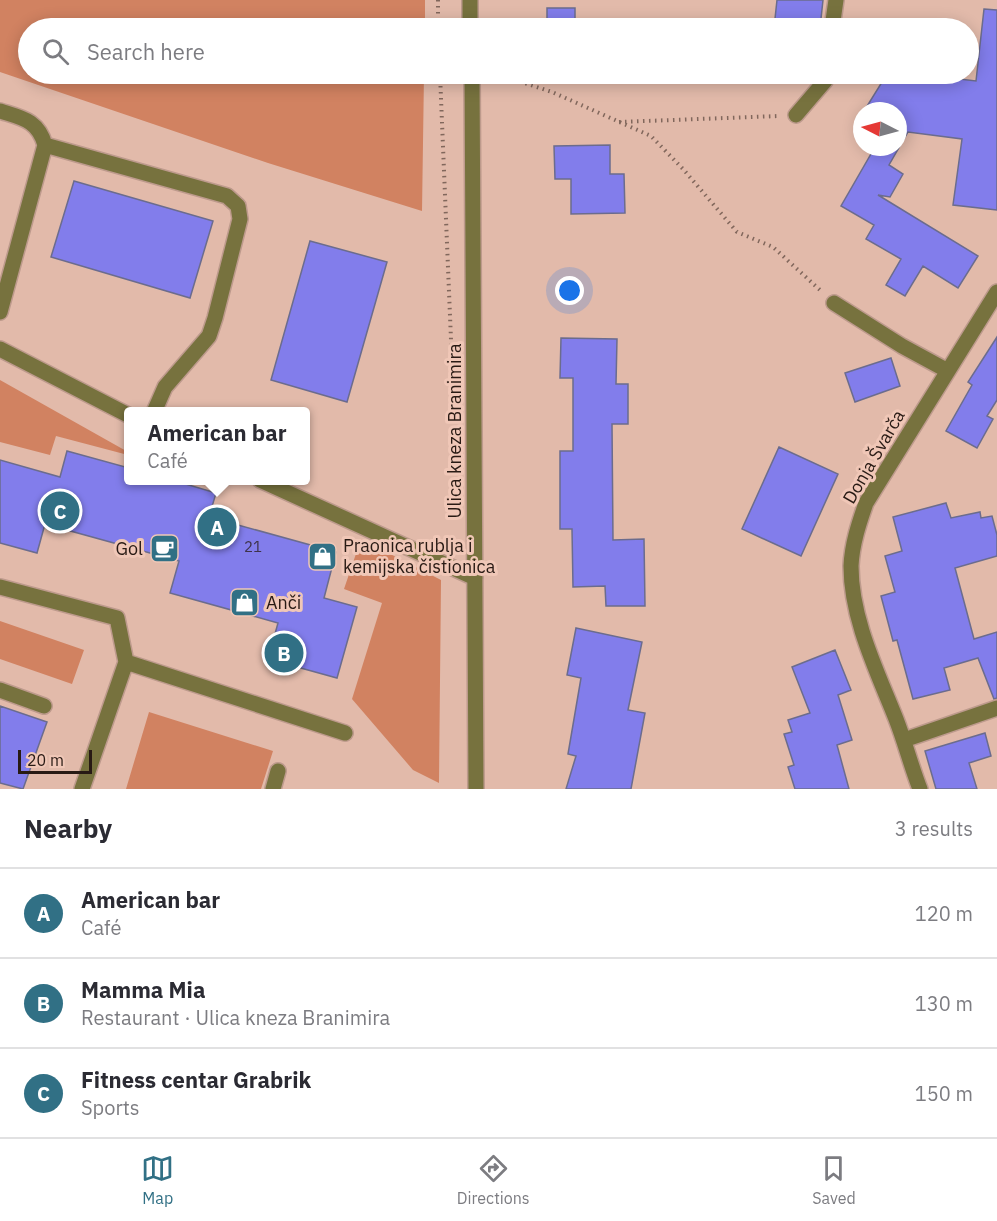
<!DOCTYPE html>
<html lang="en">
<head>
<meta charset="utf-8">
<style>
  body { margin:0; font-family:"IBM Plex Sans",sans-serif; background:#f7f7f7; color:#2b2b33 }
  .compass { position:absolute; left:853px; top:102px; width:54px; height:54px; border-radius:50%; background:#fff; box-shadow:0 3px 15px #0003; rotate:276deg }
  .scale { position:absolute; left:18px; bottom:15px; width:74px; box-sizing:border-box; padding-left:6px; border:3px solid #281a14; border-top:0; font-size:16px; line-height:21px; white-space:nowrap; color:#281a14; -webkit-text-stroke:4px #f0c7b7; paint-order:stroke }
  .you { position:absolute; left:570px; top:291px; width:21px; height:21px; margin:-15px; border:4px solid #fff; border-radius:50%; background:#1a73e8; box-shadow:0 0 0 9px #1a73e833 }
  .badge { display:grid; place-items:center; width:39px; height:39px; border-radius:50%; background:#317085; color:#fff; font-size:20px; font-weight:700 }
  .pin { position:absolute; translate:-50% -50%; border:3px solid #fff; box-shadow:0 2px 6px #0006 }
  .popup { position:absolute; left:124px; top:407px; width:186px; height:78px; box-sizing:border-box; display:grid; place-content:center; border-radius:6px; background:#fff; filter:drop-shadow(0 2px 4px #0005); font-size:20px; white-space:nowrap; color:#7c7c81 }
  .popup b { font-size:22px; color:#2b2b33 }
  .popup::after { content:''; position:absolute; left:50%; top:100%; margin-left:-12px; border:12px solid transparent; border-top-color:#fff }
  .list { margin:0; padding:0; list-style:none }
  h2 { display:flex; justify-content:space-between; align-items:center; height:78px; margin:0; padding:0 24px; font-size:26px }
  h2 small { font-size:20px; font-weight:400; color:#7c7c81 }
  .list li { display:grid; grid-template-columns:39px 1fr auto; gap:18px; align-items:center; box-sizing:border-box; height:90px; padding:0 24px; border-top:2px solid #e1e1e2 }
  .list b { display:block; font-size:22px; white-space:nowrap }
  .list p { margin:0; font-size:20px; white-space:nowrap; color:#7c7c81 }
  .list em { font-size:20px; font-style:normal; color:#7c7c81 }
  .icon { flex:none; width:33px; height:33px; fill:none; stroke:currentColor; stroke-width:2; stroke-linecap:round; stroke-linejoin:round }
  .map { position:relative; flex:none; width:997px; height:789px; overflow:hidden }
  .search { position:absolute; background:#fff; box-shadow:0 3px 15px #0003; left:18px; right:18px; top:18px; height:66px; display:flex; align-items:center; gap:15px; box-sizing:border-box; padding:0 21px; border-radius:33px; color:#7c7c81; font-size:22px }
  .sheet { height:348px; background:#fff }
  nav { display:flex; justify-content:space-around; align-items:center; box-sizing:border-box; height:84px; border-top:2px solid #e1e1e2; background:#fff; font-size:16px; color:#7c7c81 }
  nav a { display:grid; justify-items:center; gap:3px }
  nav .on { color:#317085 }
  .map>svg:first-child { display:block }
  .green { fill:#d18261 }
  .building { fill:#827deb; stroke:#6b6c8d; stroke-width:1.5 }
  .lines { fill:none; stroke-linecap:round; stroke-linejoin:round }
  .minor-casing { stroke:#bd9a8c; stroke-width:18 }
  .path { stroke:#81675c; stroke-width:4; stroke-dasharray:1.5 4.5; stroke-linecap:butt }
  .minor { stroke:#77723e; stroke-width:15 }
  .labels { text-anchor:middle; stroke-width:6; stroke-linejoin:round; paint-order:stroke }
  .number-label { font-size:15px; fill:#3e334a }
  .street-label { font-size:18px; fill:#281a14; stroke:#f0c7b7 }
  .poi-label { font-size:18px; fill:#281a14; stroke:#f0c7b7; text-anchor:start }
</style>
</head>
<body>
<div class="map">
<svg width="997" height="789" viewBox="0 0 997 789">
  <rect width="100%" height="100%" fill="#e2baaa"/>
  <path class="green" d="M0,0H425V28H28V74H424L422,211L268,163L0,72Z
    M0,380L128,452V455L56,436L50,455L0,442Z
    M361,539L441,580L439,783L413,770L352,699L382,603L344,589Z
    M0,621L84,650L72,684L0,659Z
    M149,712L273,751L261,789H126Z"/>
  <path class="building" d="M777,0H823L820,28H774Z
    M547,8H575V28H547Z
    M984,9L997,10V210L953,205L962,139L908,132L889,165L903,174L890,197L878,195L978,256L958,288L923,266L905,296L886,285L901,259L866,239L874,225L841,206L875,147H898V111H864L887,74H916L976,81Z
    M610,145V174H624L625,213L571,214V179H555L554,146Z
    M74,181L213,221L190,298L51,257Z
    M310,241L387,262L347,402L271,380Z
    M997,337V400L987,416L993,419L977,448L946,431L972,385L968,382Z
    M561,338L617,339L616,384H628V424H612L613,540L644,539L645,606H606L605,586L573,587L572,529H560V451H573V378H560Z
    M891,358L900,386L855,402L845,373Z
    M779,447L838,474L801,556L742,529Z
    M67,451L129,468V480H172L216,493L209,517L336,552L324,598L357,607L337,678L268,659L278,623L170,593L179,561L45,524L37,553L0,543V460L60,477Z
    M946,503L951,518L980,512L981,518L992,516L997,535V556L955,568L974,639L997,632V698L994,699L978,658L944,668L950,690L913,699L897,640L893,641L881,596L895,592L885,556L902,551L893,517Z
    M576,628L642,642L628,710L645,713L631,789H566L576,756L568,754L581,678L567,675Z
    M835,650L851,690L838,695L852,740L837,745L849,789H795L788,767L794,765L784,734L792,732L788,720L810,713L792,667Z
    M0,706L47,722L23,789L0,783Z
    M985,733L991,756L969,763L977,789H936L925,751Z"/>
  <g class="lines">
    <defs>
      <path id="minor" d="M470,0V28
        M832,28L836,0
        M472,74L476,789
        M0,111C22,118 38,120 45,145L0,312
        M796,115L825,81L826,74
        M45,145L227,196L238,206L240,219L215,318L209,336L165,387L154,412
        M834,303L902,346L948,371
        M0,349L128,415
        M260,480L475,578
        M0,587L117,618L126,662L82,789
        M126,662L345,733
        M0,690L44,706
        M904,740L997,708
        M273,789L278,771
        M920,789C911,766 905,742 896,719C877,671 851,619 851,566C852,544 859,523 866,503L997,292"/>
    </defs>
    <use href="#minor" class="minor-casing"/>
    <path class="path" d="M438,0V28
      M440,74L452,364
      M497,74L552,92L651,136L683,169L737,232L773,247L820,290
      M619,122L779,116"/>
    <use href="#minor" class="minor"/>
  </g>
  <defs>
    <symbol id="cafe-square" viewBox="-11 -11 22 22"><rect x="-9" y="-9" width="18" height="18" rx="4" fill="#317085" stroke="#f0c7b7"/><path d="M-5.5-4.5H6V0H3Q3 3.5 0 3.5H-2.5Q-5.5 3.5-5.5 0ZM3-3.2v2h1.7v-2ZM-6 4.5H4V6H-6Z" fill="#fff"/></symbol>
    <symbol id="shop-square" viewBox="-11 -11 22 22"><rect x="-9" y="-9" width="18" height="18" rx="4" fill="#317085" stroke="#f0c7b7"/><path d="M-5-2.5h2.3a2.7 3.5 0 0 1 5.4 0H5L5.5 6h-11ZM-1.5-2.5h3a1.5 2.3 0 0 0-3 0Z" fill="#fff"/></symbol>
  </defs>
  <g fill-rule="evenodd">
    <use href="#cafe-square" x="148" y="532" width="33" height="33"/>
    <use href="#shop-square" x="306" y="540" width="33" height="33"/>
    <use href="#shop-square" x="228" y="586" width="33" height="33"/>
  </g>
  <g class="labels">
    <g class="number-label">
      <text x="253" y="552">21</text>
    </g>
    <g class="street-label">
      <text transform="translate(455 431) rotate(-90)" y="6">Ulica kneza Branimira</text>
      <text transform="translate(874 457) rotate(-60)" y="6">Donja Švarča</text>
    </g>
    <g class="poi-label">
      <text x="343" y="552">Praonica rublja i<tspan x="343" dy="21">kemijska čistionica</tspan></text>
      <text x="143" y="555" text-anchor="end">Gol</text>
      <text x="266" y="609">Anči</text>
    </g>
  </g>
</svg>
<svg class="compass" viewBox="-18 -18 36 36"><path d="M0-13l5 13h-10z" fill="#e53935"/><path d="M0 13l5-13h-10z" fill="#7c7c81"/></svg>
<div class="scale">20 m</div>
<div class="you"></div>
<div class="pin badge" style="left:217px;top:527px">A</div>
<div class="popup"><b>American bar</b>Café</div>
<div class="pin badge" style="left:284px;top:653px">B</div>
<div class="pin badge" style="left:60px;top:511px">C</div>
<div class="search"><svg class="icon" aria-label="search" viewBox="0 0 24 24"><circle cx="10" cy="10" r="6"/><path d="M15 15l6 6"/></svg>Search here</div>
</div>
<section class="sheet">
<h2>Nearby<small>3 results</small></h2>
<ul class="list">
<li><span class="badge">A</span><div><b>American bar</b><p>Café</p></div><em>120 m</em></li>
<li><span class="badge">B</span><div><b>Mamma Mia</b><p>Restaurant · Ulica kneza Branimira</p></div><em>130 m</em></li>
<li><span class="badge">C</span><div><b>Fitness centar Grabrik</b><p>Sports</p></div><em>150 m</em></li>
</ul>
</section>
<nav>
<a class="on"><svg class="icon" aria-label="map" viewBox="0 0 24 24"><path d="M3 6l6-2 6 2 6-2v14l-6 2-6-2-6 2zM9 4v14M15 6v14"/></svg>Map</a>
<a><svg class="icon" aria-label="directions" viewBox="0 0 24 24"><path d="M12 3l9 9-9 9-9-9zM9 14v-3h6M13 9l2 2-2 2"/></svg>Directions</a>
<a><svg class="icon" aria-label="saved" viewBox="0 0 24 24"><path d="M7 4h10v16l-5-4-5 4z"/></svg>Saved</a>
</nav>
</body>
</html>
